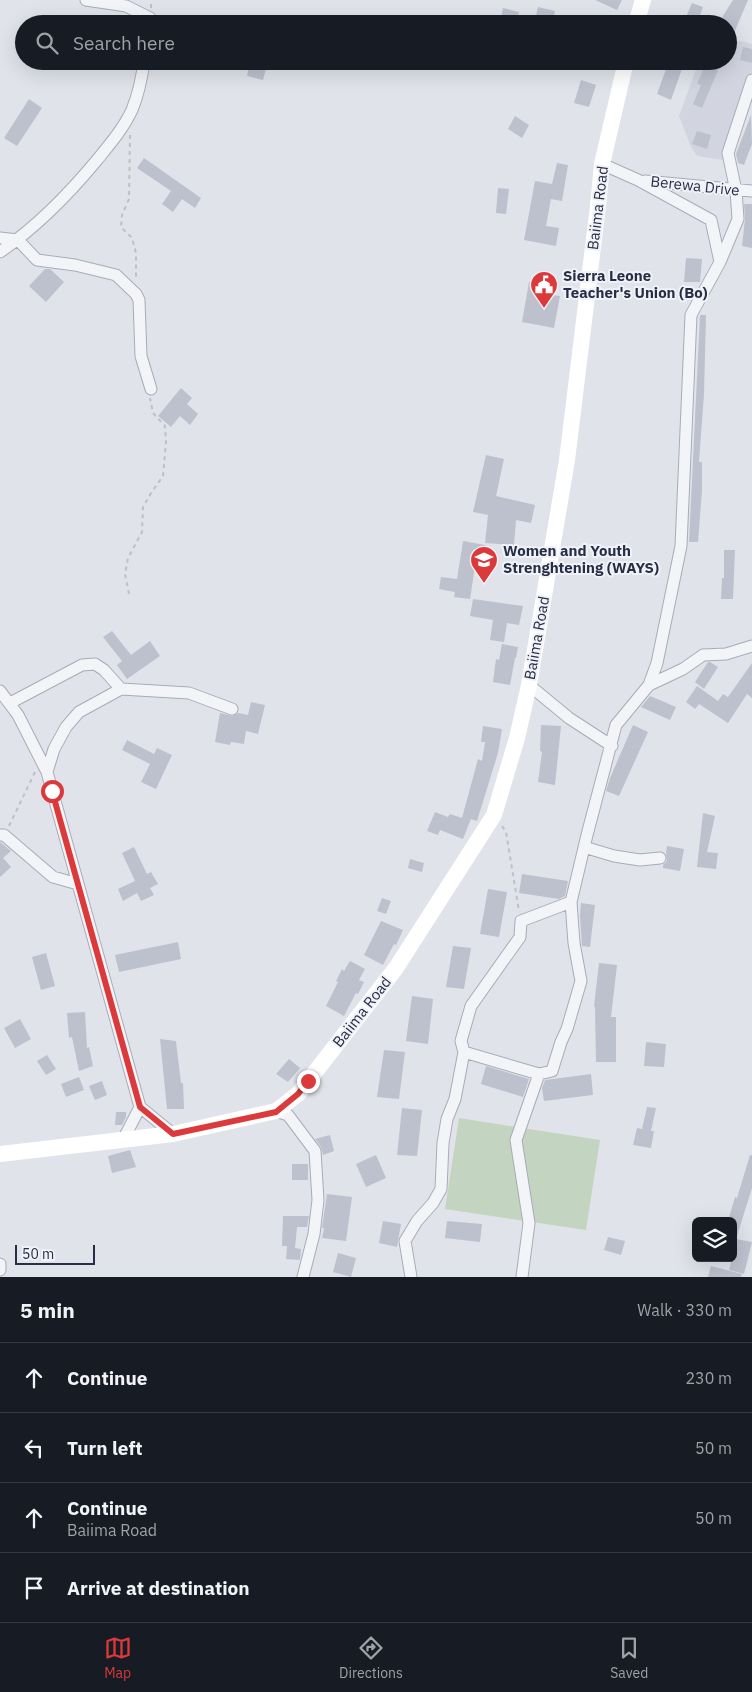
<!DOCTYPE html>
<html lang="en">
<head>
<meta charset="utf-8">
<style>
  body { margin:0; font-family:"IBM Plex Sans",sans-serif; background:#20242c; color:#f1f3f6 }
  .controls { position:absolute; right:15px; bottom:15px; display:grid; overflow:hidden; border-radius:8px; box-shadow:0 5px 20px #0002 }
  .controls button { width:45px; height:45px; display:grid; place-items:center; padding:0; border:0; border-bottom:1px solid #363941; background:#171b24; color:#f1f3f6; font:25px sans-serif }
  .scale { position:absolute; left:15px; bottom:12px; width:80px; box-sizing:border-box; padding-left:5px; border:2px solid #272d44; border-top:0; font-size:14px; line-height:18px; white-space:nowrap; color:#272d44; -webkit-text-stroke:4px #f0f2f8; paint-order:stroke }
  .stop { position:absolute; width:15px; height:15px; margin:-11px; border:4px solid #db393a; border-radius:50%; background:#fff }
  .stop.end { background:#db393a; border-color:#fff; box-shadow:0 1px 5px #0008 }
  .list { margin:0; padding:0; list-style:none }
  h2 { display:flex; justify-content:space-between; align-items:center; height:65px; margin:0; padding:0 20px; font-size:21px }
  h2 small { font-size:16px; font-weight:400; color:#9ea1a6 }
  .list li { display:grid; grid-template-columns:32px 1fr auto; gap:15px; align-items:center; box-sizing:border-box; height:70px; padding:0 20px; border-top:1px solid #363941 }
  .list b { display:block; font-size:19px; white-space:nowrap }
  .list p { margin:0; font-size:16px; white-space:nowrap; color:#9ea1a6 }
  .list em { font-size:16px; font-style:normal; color:#9ea1a6 }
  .icon { flex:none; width:28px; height:28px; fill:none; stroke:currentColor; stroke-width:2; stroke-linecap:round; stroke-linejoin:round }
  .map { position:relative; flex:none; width:752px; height:1277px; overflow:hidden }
  .search { position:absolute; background:#171b24; box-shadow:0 5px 20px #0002; left:15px; right:15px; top:15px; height:55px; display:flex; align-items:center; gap:12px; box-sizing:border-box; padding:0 18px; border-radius:28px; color:#9ea1a6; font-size:19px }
  .sheet { height:345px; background:#171b24 }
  nav { display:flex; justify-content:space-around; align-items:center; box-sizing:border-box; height:70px; border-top:1px solid #363941; background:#171b24; font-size:14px; color:#9ea1a6 }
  nav a { display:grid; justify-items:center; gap:2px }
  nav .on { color:#db393a }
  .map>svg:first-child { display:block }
  .built { fill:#d2d5e0 }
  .green { fill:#c3d5c0 }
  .building { fill:#bdc1ce }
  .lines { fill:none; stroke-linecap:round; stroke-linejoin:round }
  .street-casing { stroke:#a8acb8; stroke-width:13 }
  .path { stroke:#bec0c9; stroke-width:2; stroke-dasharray:4 4; stroke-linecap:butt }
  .street { stroke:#f3f4f8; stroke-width:11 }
  .secondary { stroke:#fff; stroke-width:16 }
  .route { stroke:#db393a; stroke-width:6 }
  .labels { text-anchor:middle; stroke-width:4; stroke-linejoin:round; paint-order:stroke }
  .street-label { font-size:15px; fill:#272d44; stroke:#f0f2f8 }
  .poi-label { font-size:15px; font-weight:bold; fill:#272d44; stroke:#f0f2f8; text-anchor:start }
</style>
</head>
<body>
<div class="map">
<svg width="752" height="1277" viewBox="0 0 752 1277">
  <rect width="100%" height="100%" fill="#e0e3ea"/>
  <path class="built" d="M740,41L752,44V72L724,160L697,156L691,147L679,116L699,61H728V43Z"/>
  <path class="green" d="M459,1118L600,1140L586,1230L445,1209Z"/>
  <path class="building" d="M595,0H622L617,10Z
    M733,0H748L728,47V24H718Z
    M692,3L703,7L697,24H683Z
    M538,7L555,11L552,24L535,20Z
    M503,8L519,12L516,24L500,22Z
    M743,47L752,49V63L740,60Z
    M250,61H268L263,80L247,76Z
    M669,61L683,66L671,100L657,94Z
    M707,61H722L702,108L693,104L701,85L697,84Z
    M581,80L596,85L589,107L574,103Z
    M29,99L42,108L17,146L4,138Z
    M751,115L752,144L744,165L738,163L736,154Z
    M515,116L529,125L522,138L508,129Z
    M697,131L711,135L707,149L692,144Z
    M144,158L201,198L195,208L182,199L173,212L162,204L171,191L137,168Z
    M557,163L568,165L562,201L551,199L546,226L559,228L556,246L524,240L535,181L552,184Z
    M498,188L509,189L506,214L496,213Z
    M744,204H752V248L742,246L745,219Z
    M686,258L702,259L700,282H684Z
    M45,269H50L64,282L46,302L29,286Z
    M529,282L552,286L551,295L560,296L554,328L522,322Z
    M700,315H706L704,394L699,462H702V491L698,542H689Z
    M181,388L192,398L187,404L198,414L190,425L180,416L171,427L158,416Z
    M486,455L504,459L496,496L535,505L531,523L516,520L514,545L485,543L488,515L473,512Z
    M463,541L485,545L483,561L476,560L470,599L454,597L455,592L439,589L441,577L457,579Z
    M724,550H735L733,599H721L722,578H724Z
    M473,599L523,606L519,625L507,623L504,642L490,640L493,620L470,616Z
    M112,631L131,655L150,641L160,656L127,679L117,665L122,661L103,637Z
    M502,644L518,647L516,658H515L510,685L493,682L496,659L499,660Z
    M708,662H710L718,667L704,689L695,682Z
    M752,663V698L747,694L728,723L699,704L695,709L686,702L697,686L718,701L723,694L728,697Z
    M650,696L676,707L670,720L641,707Z
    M251,702L265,705L258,734L246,731L244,744L231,742L230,745L215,742L220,713L233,716L238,713L248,715Z
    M541,725L561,726L555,785L538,782L542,752L540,751Z
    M633,725L648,732L619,796L606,791L610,778Z
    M483,726L502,729L498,753L477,821L471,819L463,839L440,830L438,835L427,831L435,812L448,817L450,814L462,818L478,759L482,761L485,742H481Z
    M127,740L154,754L157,748L172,755L156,789L141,782L150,764L122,750Z
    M703,813L715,816L707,852L718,853L716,869L697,867Z
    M0,842L11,851L3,858L11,867L0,877Z
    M667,846L684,849L680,871L663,868V865L667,861L666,853Z
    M134,847L147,874L151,872L158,884L150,888L154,895L141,901L137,893L123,901L118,889L135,881L122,853Z
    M410,859L424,863L422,872L408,868Z
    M522,874L568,881L565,896L559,899L519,893Z
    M488,889L507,892L499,937L480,934Z
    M382,898L391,901L386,914L377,911Z
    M581,903L595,905L590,947L582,946L580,916Z
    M381,921L403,930L396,945L394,944L383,965L364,955Z
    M178,942L181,959L119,972L115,955Z
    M453,946L471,948L464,989L446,987Z
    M46,953L55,986L41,990L32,957Z
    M350,961L365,969L359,980L364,982L358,994L356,993L344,1016L326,1006L338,982L336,981L342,969L344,971Z
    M599,963L617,965L611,1017H616V1062H596L595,1007L594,1006Z
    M412,996L433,999L428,1044L406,1041Z
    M85,1012L87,1048L89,1047L93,1066L79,1071L72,1037L69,1038L67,1013Z
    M20,1019L31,1039L15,1048L4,1028Z
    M160,1039L176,1041L181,1083H183L184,1109H167Z
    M646,1042L666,1044L664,1067L644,1066Z
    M384,1050L405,1052L399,1099L377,1097Z
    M47,1055L56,1069L46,1075L37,1061Z
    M289,1059L300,1068L288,1082L276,1074Z
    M486,1066L529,1079L523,1097L481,1084Z
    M591,1074L593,1095L544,1101L542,1088L545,1080Z
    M79,1077L84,1090L66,1097L61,1084Z
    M102,1081L107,1095L95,1100L89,1086Z
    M647,1107L656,1108L651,1131H654L651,1148L633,1145L637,1128L642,1129Z
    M402,1108L422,1110L417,1156L397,1155Z
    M116,1112H126V1117L122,1125H115Z
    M330,1135L334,1151L323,1155L321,1147L315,1139Z
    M130,1150L136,1167L112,1173L108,1156Z
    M376,1155L386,1178L366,1187L356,1164Z
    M750,1155H752V1188L736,1239L752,1242L744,1274L729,1270L735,1247L733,1246V1221H728L735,1197L737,1198Z
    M292,1164H308V1180H292Z
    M327,1194L352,1197L346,1241L322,1238L324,1228H322Z
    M283,1216H309L307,1227H297L295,1248L301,1249L300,1260L286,1259L287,1246H282Z
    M383,1221L401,1224L397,1247L379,1243Z
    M447,1221L482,1224L480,1242L445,1238Z
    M608,1237L625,1241L621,1255L604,1250Z
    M338,1253L356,1258L351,1277L333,1272Z
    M711,1266L742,1274L741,1277H708Z"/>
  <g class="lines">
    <defs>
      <path id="street" d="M86,0L126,6L150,18L149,24
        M645,181L752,191
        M0,238L18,240L37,260L75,265L116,275L136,294L139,300L141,356L151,389
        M0,252C38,226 68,195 97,160C110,144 123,129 132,110C138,95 142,77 144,61
        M720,262L738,219L736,191L728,153L752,80
        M529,685L569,718L612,746
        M649,685L683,669L703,655L726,654L752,646
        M0,691L18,715L47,772L140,1107L173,1134
        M10,703L82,665L95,664L104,670L121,689
        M47,772L54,749L66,727L79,712L121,689L189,693L232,709
        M0,835H4L53,877L78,884
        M584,847L614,856L640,860L660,858
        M464,1052L539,1074L552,1071L561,1042L567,1029L581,981L574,943L571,902
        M276,1111L288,1115L315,1151L318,1200L314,1234L303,1277
        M123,1140L140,1107
        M0,1264V1270
        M411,1277L405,1241L417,1221L433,1203L441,1189L443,1143L447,1119L455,1099L464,1052L461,1041L471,1006L520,937L521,921L571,902L587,835L616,725L649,685L657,663L681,546L691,315L720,262L711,220L638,180L602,164
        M522,1277L529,1223L516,1140L539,1074"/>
    </defs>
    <use href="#street" class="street-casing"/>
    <path class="path" d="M151,8V0
      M161,20L173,24
      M130,135L129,199L122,215L121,227L132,238L136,253V279
      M129,594L125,574L128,558L142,532L143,507L151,493L163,476L166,442L165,426L153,413L150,398
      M9,826L35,772
      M502,826L506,832L519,911"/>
    <use href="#street" class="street"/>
    <path class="secondary" d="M636,24L643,0
      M0,1154L173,1134L276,1111L298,1094L396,968L494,815L517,738L529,685L567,460L598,206L602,164L626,61"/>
  </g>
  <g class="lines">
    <path class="route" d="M52,791L140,1107L173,1134L276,1112L298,1094L308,1081"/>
  </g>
  <defs>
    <symbol id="civic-pin" viewBox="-11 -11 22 30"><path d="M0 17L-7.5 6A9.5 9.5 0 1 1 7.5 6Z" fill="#db393a" stroke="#f0f2f8"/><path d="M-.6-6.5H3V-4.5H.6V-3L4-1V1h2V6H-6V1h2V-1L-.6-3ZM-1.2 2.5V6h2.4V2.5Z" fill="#fff"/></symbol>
    <symbol id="school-pin" viewBox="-11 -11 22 30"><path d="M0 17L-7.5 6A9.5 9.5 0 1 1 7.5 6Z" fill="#db393a" stroke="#f0f2f8"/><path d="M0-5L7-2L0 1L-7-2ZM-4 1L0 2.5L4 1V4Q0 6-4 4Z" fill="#fff"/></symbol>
  </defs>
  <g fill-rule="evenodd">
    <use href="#civic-pin" x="528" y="269" width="32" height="43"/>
    <use href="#school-pin" x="468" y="544" width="32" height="43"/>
  </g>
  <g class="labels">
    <g class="street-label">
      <text transform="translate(695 186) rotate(6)" y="5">Berewa Drive</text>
      <text transform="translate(598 208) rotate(-83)" y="5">Baiima Road</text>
      <text transform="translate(537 638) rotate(-80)" y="5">Baiima Road</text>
      <text transform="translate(362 1012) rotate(-52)" y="5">Baiima Road</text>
    </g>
    <g class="poi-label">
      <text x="563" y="281">Sierra Leone<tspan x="563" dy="17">Teacher's Union (Bo)</tspan></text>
      <text x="503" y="556">Women and Youth<tspan x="503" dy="17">Strenghtening (WAYS)</tspan></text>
    </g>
  </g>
</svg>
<div class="controls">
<button><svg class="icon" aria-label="layers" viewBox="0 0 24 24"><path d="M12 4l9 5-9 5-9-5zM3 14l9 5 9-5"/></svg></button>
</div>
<div class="scale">50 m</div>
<div class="stop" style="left:52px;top:791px"></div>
<div class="stop end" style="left:308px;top:1081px"></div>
<div class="search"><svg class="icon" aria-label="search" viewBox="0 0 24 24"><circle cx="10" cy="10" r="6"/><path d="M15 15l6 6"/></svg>Search here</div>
</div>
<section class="sheet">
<h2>5 min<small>Walk · 330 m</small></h2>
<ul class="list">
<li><svg class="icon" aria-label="ahead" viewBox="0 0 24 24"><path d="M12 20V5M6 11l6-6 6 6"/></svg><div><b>Continue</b></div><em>230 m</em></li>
<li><svg class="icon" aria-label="left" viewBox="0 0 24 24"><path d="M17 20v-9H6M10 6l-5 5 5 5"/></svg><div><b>Turn left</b></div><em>50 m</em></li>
<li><svg class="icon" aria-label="ahead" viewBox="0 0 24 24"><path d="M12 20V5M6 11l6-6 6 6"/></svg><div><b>Continue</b><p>Baiima Road</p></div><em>50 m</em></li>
<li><svg class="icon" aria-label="arrive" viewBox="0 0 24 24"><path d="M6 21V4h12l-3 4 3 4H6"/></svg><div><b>Arrive at destination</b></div></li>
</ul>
</section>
<nav>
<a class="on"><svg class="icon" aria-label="map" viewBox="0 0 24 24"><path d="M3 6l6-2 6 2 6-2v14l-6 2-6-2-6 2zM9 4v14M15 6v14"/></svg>Map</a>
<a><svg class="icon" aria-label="directions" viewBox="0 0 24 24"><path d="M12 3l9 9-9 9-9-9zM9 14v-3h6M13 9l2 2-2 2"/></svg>Directions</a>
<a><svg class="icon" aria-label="saved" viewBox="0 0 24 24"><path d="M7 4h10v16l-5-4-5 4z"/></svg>Saved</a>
</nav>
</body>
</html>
